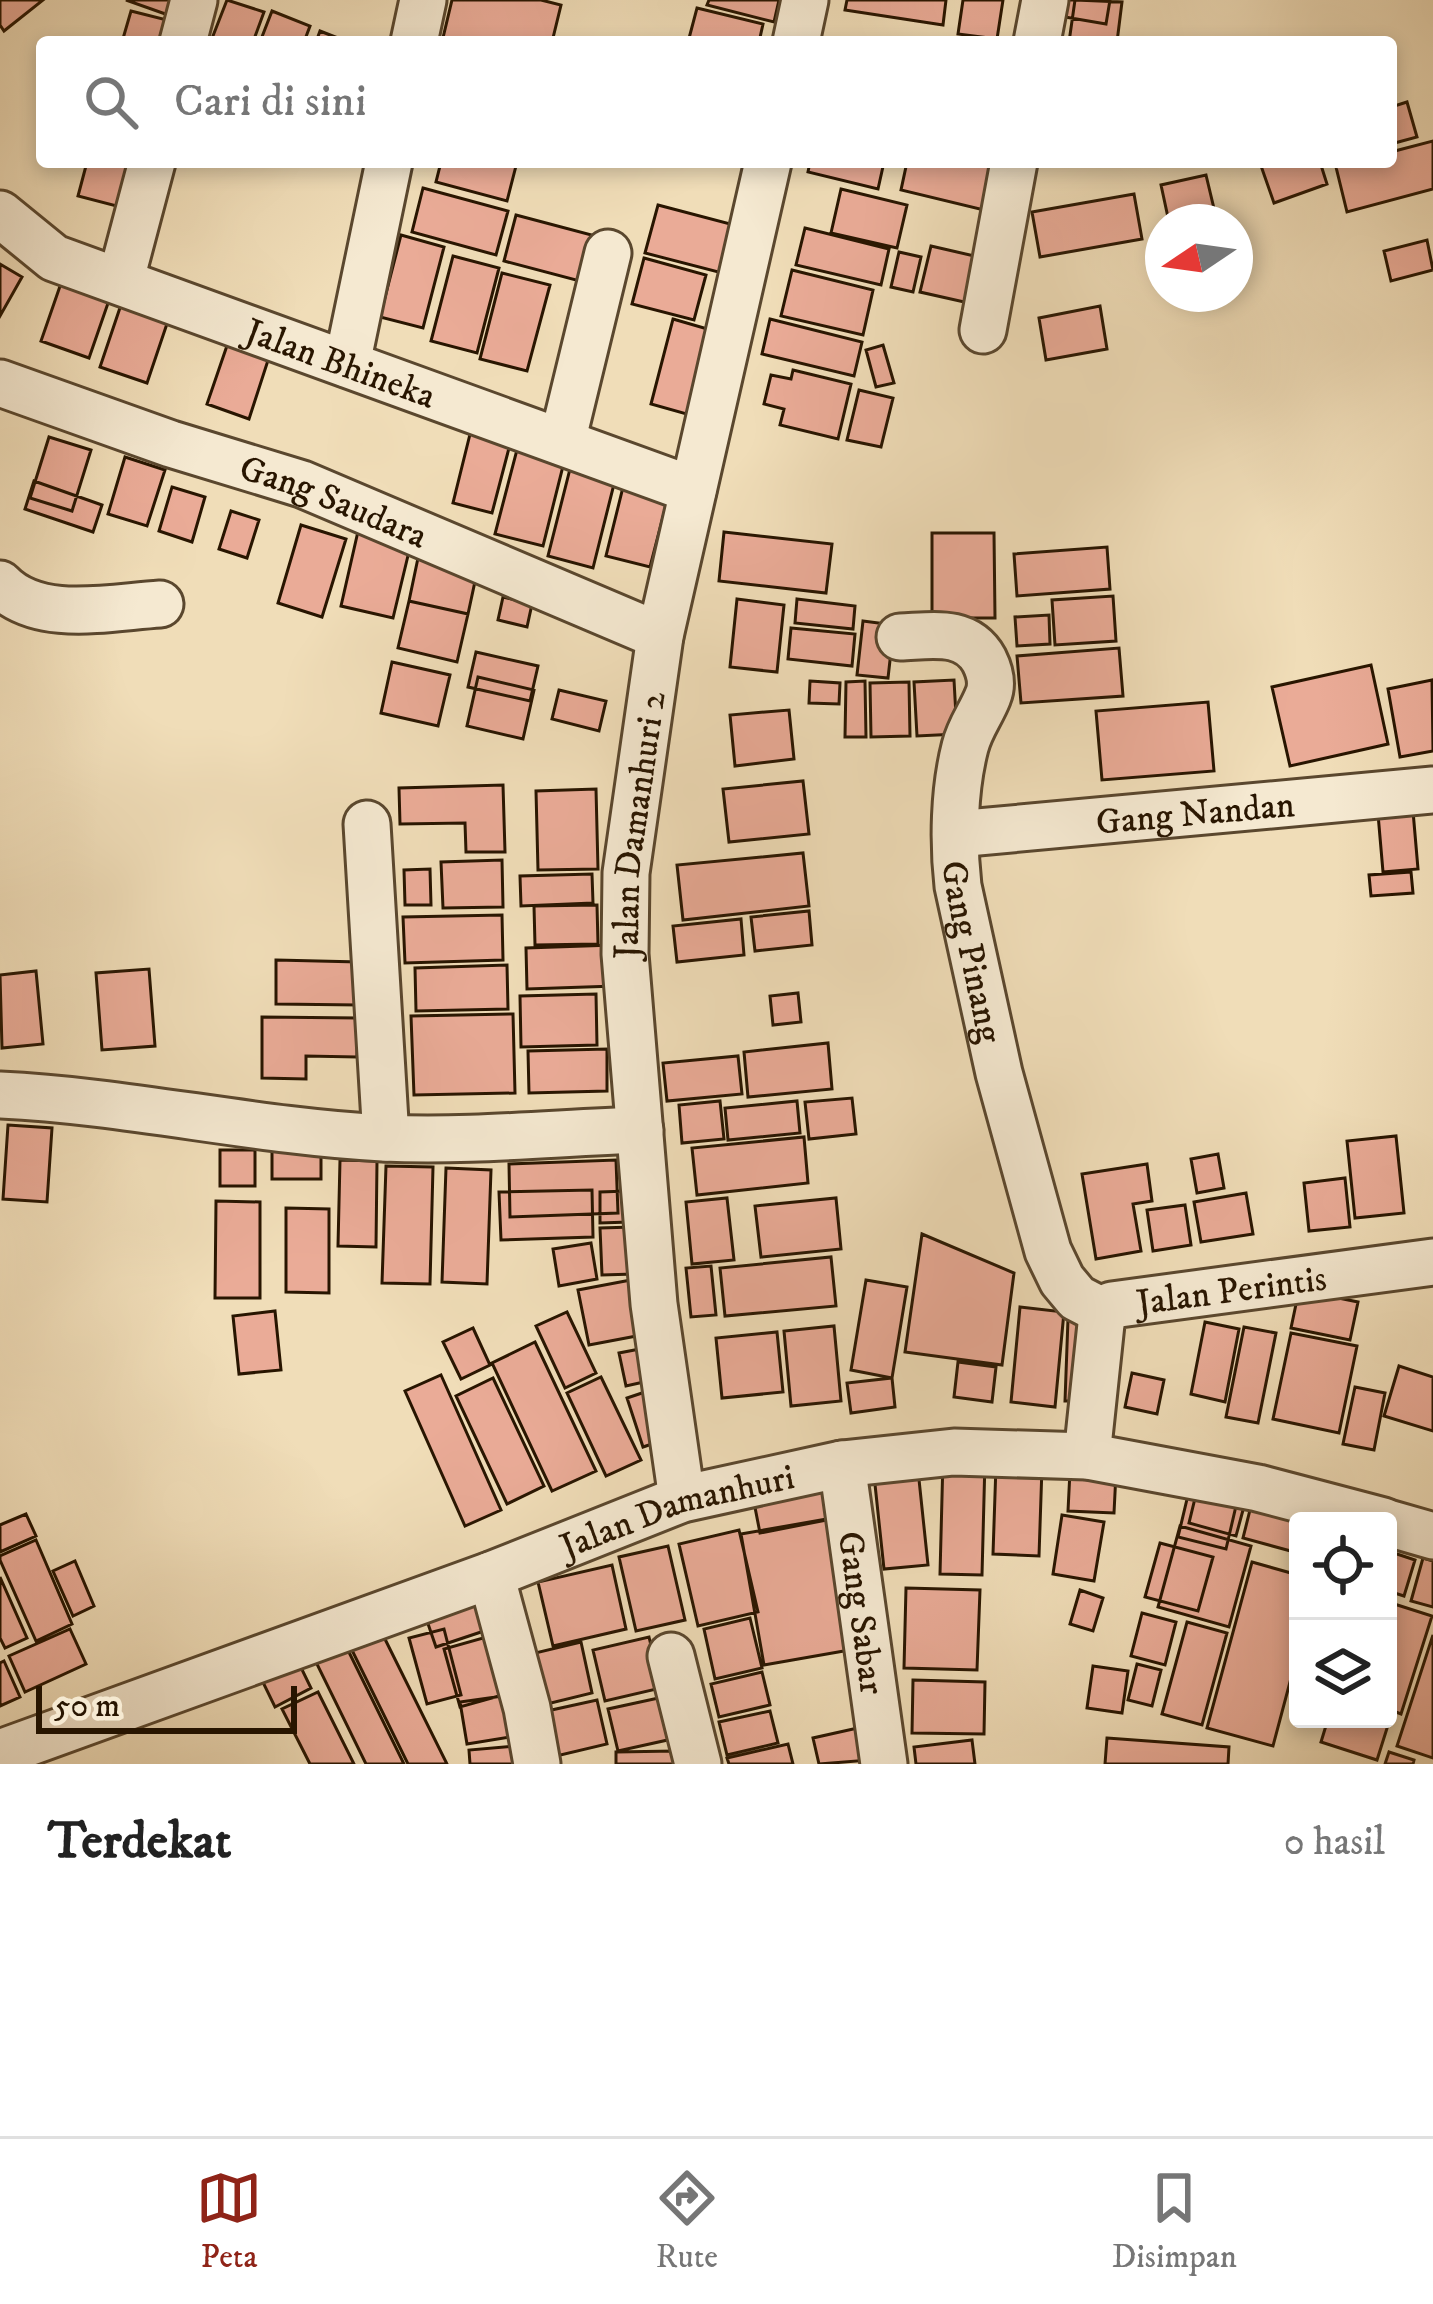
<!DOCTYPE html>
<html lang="id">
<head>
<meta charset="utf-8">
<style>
  body { margin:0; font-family:"IM FELL DW Pica",serif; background:#f2f2f2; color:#222 }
  .controls { position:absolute; right:36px; bottom:36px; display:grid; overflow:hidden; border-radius:12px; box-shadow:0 6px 18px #0003 }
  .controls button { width:108px; height:108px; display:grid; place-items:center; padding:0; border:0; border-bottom:3px solid #e0e0e0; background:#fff; color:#222; font:60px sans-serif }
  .compass { position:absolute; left:1145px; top:204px; width:108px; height:108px; border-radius:50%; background:#fff; box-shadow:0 6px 18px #0003; rotate:257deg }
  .scale { position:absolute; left:36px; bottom:30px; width:261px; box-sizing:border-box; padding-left:12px; border:6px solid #281500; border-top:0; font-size:33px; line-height:42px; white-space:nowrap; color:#281500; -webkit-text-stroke:9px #f5e9d1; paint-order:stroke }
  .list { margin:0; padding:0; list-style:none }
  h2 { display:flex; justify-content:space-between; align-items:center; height:156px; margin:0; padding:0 48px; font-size:51px }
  h2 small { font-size:39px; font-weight:400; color:#767676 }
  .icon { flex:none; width:66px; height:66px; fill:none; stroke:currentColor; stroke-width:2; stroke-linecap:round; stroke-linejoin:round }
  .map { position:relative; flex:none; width:1433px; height:1764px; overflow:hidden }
  .search { position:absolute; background:#fff; box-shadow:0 6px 18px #0003; left:36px; right:36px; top:36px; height:132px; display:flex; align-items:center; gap:30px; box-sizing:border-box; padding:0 42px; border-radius:12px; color:#767676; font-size:45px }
  .sheet { height:372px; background:#fff }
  nav { display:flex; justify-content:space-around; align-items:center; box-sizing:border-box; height:168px; border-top:3px solid #e0e0e0; background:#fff; font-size:33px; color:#767676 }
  nav a { display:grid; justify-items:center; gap:6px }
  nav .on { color:#8f2418 }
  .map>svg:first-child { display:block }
  .building { fill:#eaab97; stroke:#281500; stroke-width:3 }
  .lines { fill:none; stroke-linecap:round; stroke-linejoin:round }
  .minor-casing { stroke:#5a472e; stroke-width:51 }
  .minor { stroke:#f5e9d1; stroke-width:45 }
  .labels { text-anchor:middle; stroke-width:9; stroke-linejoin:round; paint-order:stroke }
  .street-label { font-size:36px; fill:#281500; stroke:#f5e9d1 }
</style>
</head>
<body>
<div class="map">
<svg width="1433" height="1764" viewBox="0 0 1433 1764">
  <rect width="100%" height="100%" fill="#f0ddb8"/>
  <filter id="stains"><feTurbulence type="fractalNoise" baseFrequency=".00167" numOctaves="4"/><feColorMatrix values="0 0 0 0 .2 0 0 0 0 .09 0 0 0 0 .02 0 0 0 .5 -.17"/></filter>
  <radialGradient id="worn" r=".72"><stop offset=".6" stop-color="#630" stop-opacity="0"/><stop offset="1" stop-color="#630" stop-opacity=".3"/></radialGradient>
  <path class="building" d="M0,0H43L4,31L0,25Z
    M126,0H176L171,16Z
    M227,0L264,12L253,42L211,41Z
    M452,0H541L561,5L552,42H442Z
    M709,0H779L774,22L707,5Z
    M847,0H946L943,25L845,10Z
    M963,0H1003L997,39L958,34Z
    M1067,0H1110L1106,24L1065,17Z
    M1075,0L1122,2L1117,42H1069Z
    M697,8L763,24L759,42H688Z
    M131,11L167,20L161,42H122Z
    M272,11L310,26L304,42H260Z
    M320,31L348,42H316Z
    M1407,102L1417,137L1391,144V107Z
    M1433,141V189L1347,212L1336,167L1354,162H1391V152Z
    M87,162H140L128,209L78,196Z
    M441,162H517L507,201L436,182Z
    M810,162H884L878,189L808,172Z
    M907,162H999L988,211L901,190Z
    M1320,162L1327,184L1274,203L1260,163Z
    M1206,175L1216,217L1169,222L1161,185Z
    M423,188L508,211L496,255L412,232Z
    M841,189L907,205L897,248L831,233Z
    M1134,194L1142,239L1040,257L1032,212Z
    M658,205L738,226L726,274L645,253Z
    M516,215L603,238L591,284L504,261Z
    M805,228L889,249L881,285L796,265Z
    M401,235L444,247L423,328L380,317Z
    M1427,240L1433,270L1391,281L1384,251Z
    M931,246L983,258L973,304L920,292Z
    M899,252L921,257L913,292L891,287Z
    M453,256L499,268L477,353L431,341Z
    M644,258L706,275L694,320L632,304Z
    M0,264L22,277L0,316Z
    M67,266L115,283L89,358L41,341Z
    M792,270L873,290L863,335L781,316Z
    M502,273L550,285L527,371L480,359Z
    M127,287L174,303L147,383L100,367Z
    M1100,306L1107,349L1046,360L1039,318Z
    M673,319L711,330L690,415L651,404Z
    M770,319L862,342L854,376L762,354Z
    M231,334L272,348L249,419L207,404Z
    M883,345L894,383L876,387L866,350Z
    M793,370L851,384L838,439L780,425L784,409L764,404L771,375L791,379Z
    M859,390L893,398L881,447L847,440Z
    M474,418L514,429L492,513L453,503Z
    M49,437L91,450L72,511L30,498Z
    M519,442L566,454L543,546L495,534Z
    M125,457L165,470L147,526L108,514Z
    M571,465L616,476L593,568L548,556Z
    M626,475L671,486L650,567L606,556Z
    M34,481L102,505L93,532L25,509Z
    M172,487L205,497L192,542L159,531Z
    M231,511L259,520L247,558L219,549Z
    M301,525L346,539L322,617L278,603Z
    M359,527L412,539L393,618L341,606Z
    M724,532L832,544L826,593L719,581Z
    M932,533H994L995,618H932Z
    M1107,547L1110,589L1017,596L1014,554Z
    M418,558L477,572L468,614L409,601Z
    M1113,596L1116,641L1055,645L1052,600Z
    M503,597L532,604L527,627L498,620Z
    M737,599L784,605L777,672L730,667Z
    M797,599L855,606L853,629L795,623Z
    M409,601L468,614L457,662L398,648Z
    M1049,615L1050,644L1017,646L1015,617Z
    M863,621L894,625L888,678L857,675Z
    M791,628L855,634L852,666L788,659Z
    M1119,648L1123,696L1021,703L1017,656Z
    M476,652L538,666L530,701L468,687Z
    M392,662L450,675L438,726L381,713Z
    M1371,665L1388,744L1290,766L1272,687Z
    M478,677L534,690L523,739L467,726Z
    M954,680L957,734L917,736L914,682Z
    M1432,680L1433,751L1400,757L1388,689Z
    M810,681L840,683L839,704L809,703Z
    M865,681L866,737H845L846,682Z
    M909,682L910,736L871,737L870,683Z
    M559,690L606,701L599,731L552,719Z
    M1208,702L1214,771L1102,780L1096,711Z
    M789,710L794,759L735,766L730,715Z
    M803,781L809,834L729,842L723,789Z
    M503,785L505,852H466L465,823L400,824L399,788Z
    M596,789L598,869L538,870L536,791Z
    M1413,811L1418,869L1383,872L1378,814Z
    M803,853L809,906L683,920L677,865Z
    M502,860L503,907L443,908L441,862Z
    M430,869L431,905H405L404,870Z
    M1411,872L1413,893L1371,896L1369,875Z
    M592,874L593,903L521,906L520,876Z
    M597,905L598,944L535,945L534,906Z
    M809,911L812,945L755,951L751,917Z
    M502,915L503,960L405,963L403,917Z
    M741,919L744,955L677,962L673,926Z
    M614,945L615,986L527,989L526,948Z
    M276,960L359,962V1005L276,1004Z
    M507,965L508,1009L416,1011L415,968Z
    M149,969L155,1046L102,1050L96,973Z
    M36,971L43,1044L2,1048L0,975Z
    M798,993L801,1022L773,1025L770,996Z
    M596,994L597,1045L521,1047L520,996Z
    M513,1014L515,1093L414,1095L411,1016Z
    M262,1017L358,1018L357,1057L306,1056V1079L262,1078Z
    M828,1043L832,1089L748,1097L744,1052Z
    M607,1049V1091L529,1093L528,1051Z
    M738,1056L742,1094L667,1101L663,1063Z
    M852,1098L856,1134L809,1139L805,1102Z
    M720,1101L724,1139L682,1143L679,1105Z
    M797,1101L800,1133L728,1140L725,1108Z
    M8,1125L52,1128L47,1202L3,1199Z
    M1396,1136L1404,1213L1355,1218L1347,1141Z
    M804,1137L808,1183L697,1195L692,1148Z
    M272,1146H321V1179H272Z
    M220,1150H255V1186H220Z
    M1218,1154L1224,1188L1197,1193L1191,1159Z
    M340,1160L377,1161L376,1247L338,1246Z
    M616,1160L618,1213L510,1217L509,1164Z
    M1147,1164L1152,1201L1133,1204L1141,1251L1096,1259L1082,1174Z
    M386,1166L433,1167L430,1284L382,1283Z
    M446,1168L491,1170L487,1284L442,1282Z
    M1345,1178L1350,1227L1309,1231L1304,1183Z
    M592,1190L593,1237L501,1240L499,1192Z
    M628,1191L629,1222L600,1223V1192Z
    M1246,1193L1253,1234L1201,1242L1194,1202Z
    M727,1198L734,1260L692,1264L686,1202Z
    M836,1198L841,1249L761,1257L755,1206Z
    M216,1201L260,1202V1298H215Z
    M1185,1205L1191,1245L1153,1251L1147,1210Z
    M286,1208L329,1209V1293L286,1292Z
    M633,1227L634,1274L602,1275L600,1228Z
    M922,1234L1014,1273L1002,1365L905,1352Z
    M591,1243L597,1279L559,1286L553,1249Z
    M831,1257L836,1306L725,1316L720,1268Z
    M711,1266L716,1315L691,1317L686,1268Z
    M636,1279L647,1334L589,1345L578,1290Z
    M866,1280L907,1287L892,1378L851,1370Z
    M1299,1290L1358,1302L1350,1340L1291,1328Z
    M1020,1307L1064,1312L1055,1407L1011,1402Z
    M275,1311L281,1370L239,1374L233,1316Z
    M567,1312L596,1373L565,1388L536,1326Z
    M1068,1319H1087L1085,1401H1065Z
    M1205,1322L1239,1329L1225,1402L1191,1394Z
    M834,1326L841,1401L791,1406L784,1331Z
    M1244,1327L1276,1333L1258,1423L1226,1417Z
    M473,1328L490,1365L461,1379L443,1342Z
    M777,1332L783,1392L722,1398L716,1338Z
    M1291,1333L1357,1346L1339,1433L1273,1419Z
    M535,1342L596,1471L552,1491L492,1363Z
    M650,1347L657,1379L626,1386L619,1353Z
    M958,1362L996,1367L992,1402L954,1397Z
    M1399,1366L1433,1377V1431L1384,1416Z
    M1132,1373L1164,1380L1157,1414L1125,1407Z
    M441,1375L501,1510L465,1526L405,1391Z
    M601,1377L641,1460L606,1476L567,1393Z
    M493,1378L544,1486L507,1504L456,1396Z
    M892,1378L895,1407L851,1413L847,1383Z
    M1355,1387L1385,1393L1374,1450L1343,1444Z
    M651,1390L667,1439L643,1447L627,1398Z
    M943,1459L985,1460L982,1575L940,1574Z
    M996,1465L1042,1467L1039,1556L993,1554Z
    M918,1470L928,1565L884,1569L874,1475Z
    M833,1471L842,1517L760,1533L751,1487Z
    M1070,1471L1116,1473L1114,1513L1068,1511Z
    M1198,1486L1246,1499L1236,1536L1189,1523Z
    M1188,1495L1236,1506L1226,1549L1178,1537Z
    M1251,1506L1298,1521V1553L1243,1538Z
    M26,1514L36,1536L0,1552V1525Z
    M1062,1515L1104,1522L1094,1581L1053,1574Z
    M838,1517L861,1648L764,1665L741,1534Z
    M1180,1526L1251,1546L1229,1627L1158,1607Z
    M739,1530L758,1612L698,1626L679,1544Z
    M36,1540L72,1624L36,1641L0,1560V1556Z
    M1160,1543L1213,1557L1198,1611L1145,1597Z
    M668,1546L685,1620L636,1631L619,1557Z
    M1388,1551L1415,1560L1404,1596L1388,1591Z
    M1423,1558L1433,1561V1607L1411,1601Z
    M75,1561L94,1606L73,1616L53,1571Z
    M1252,1562L1298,1575V1652L1273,1746L1207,1728Z
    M612,1565L626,1629L553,1646L538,1582Z
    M0,1577L27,1638L5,1648L0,1638Z
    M906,1588L980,1590L977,1670L904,1668Z
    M1080,1590L1103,1598L1093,1631L1070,1624Z
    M482,1599L493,1628L436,1647L426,1618Z
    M1388,1602L1432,1616L1401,1714L1388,1709Z
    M1142,1613L1176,1622L1165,1665L1131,1656Z
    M750,1618L762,1668L715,1679L704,1629Z
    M375,1619L447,1764H408L344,1634Z
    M1187,1622L1227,1633L1202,1725L1162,1714Z
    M70,1629L86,1664L25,1692L9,1656Z
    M444,1629L461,1695L427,1704L409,1638Z
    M497,1634L513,1692L460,1707L444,1649Z
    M1433,1635V1758L1397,1746Z
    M649,1637L661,1688L605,1701L593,1650Z
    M342,1638L404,1764H366L312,1654Z
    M581,1642L592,1693L547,1704L535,1653Z
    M292,1649L311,1688L275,1707L256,1668Z
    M4,1661L20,1697L0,1706V1663Z
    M1137,1664L1161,1670L1152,1706L1128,1700Z
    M1093,1666L1128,1671L1122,1713L1087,1708Z
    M762,1672L770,1705L719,1717L711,1684Z
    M913,1680L985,1682L984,1734L912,1733Z
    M318,1692L354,1764H310L282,1709Z
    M518,1694L523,1735L467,1744L460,1702Z
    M663,1697L672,1739L618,1751L608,1709Z
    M597,1700L607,1744L548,1758L538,1713Z
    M770,1711L778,1743L727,1755L719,1722Z
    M1328,1719L1389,1722L1377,1760L1321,1742Z
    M862,1727L870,1760L819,1764L813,1738Z
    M1107,1738L1229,1747L1228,1764H1105Z
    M972,1740L975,1764H916L914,1747Z
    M788,1744L793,1764H729L727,1758Z
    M529,1745L530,1764H470L469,1750Z
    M674,1751L675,1764H616V1752Z
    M1389,1752L1414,1760L1413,1764H1385Z"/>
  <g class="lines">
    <defs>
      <g id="minor">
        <path d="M183,42L194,0"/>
        <path d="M414,42L423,0"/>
        <path d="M796,42L805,0"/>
        <path d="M1037,42L1045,0"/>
        <path id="s1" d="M0,214L54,258L693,490"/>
        <path d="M121,279L152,162"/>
        <path d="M983,330L1014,162"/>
        <path d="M347,364L389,162"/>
        <path id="s2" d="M0,383L171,444L302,484L660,636"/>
        <path d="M562,442L608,253"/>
        <path d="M0,584C38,624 110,607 160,604"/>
        <path id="s3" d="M900,637C931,636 966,628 984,660C989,670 993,684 988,696C981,714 970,727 965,747C954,790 953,842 958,886L999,1073L1048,1251L1062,1280L1077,1298L1104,1312"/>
        <path d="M367,824L386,1138"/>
        <path id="s4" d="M956,834L1433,790"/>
        <path d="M0,1095C128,1101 254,1131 383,1138C467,1142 555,1133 640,1130"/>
        <path id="s5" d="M1087,1456L1101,1324L1104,1312L1112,1305L1433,1262"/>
        <path id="s6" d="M842,1464L884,1764"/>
        <path id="s7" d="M682,1499L654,1304L625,954L626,873L660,636L768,162"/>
        <path d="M1388,1523L1433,1536"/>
        <path d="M491,1575L527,1708L537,1764"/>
        <path d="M671,1656L698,1764"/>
        <path id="s8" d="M0,1753L491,1575L682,1499L842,1464L954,1452L1087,1456L1258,1488L1383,1521"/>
      </g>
    </defs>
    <use href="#minor" class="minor-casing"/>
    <use href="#minor" class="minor"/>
  </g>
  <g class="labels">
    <g class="street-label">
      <text dy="13" stroke="none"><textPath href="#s1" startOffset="375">Jalan Bhineka</textPath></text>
      <text dy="13" stroke="none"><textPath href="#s2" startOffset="354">Gang Saudara</textPath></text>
      <text dy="13" stroke="none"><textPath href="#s4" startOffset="240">Gang Nandan</textPath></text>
      <text dy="13" stroke="none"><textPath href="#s7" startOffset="678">Jalan Damanhuri 2</textPath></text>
      <text dy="13" stroke="none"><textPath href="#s3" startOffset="393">Gang Pinang</textPath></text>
      <text dy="13" stroke="none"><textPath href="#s5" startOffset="276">Jalan Perintis</textPath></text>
      <text dy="13" stroke="none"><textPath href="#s8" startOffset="720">Jalan Damanhuri</textPath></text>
      <text dy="13" stroke="none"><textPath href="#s6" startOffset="150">Gang Sabar</textPath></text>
    </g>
  </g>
  <rect width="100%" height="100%" filter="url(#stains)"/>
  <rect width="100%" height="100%" fill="url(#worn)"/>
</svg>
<div class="controls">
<button><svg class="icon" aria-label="locate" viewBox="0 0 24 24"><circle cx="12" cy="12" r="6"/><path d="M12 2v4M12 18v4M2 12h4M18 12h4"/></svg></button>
<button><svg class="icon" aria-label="layers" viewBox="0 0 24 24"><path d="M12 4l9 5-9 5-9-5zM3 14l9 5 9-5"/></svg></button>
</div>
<svg class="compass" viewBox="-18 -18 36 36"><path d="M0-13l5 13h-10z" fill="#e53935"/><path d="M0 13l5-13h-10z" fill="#767676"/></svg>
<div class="scale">50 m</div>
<div class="search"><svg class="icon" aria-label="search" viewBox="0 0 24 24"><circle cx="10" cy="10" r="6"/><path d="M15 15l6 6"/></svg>Cari di sini</div>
</div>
<section class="sheet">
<h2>Terdekat<small>0 hasil</small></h2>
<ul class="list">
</ul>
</section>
<nav>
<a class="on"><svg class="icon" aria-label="map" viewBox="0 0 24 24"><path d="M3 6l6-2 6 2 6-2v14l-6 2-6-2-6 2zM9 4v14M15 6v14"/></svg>Peta</a>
<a><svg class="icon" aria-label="directions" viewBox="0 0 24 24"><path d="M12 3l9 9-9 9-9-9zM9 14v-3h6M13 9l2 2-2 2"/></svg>Rute</a>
<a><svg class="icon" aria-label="saved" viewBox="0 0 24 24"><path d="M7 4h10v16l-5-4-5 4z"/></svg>Disimpan</a>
</nav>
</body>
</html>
